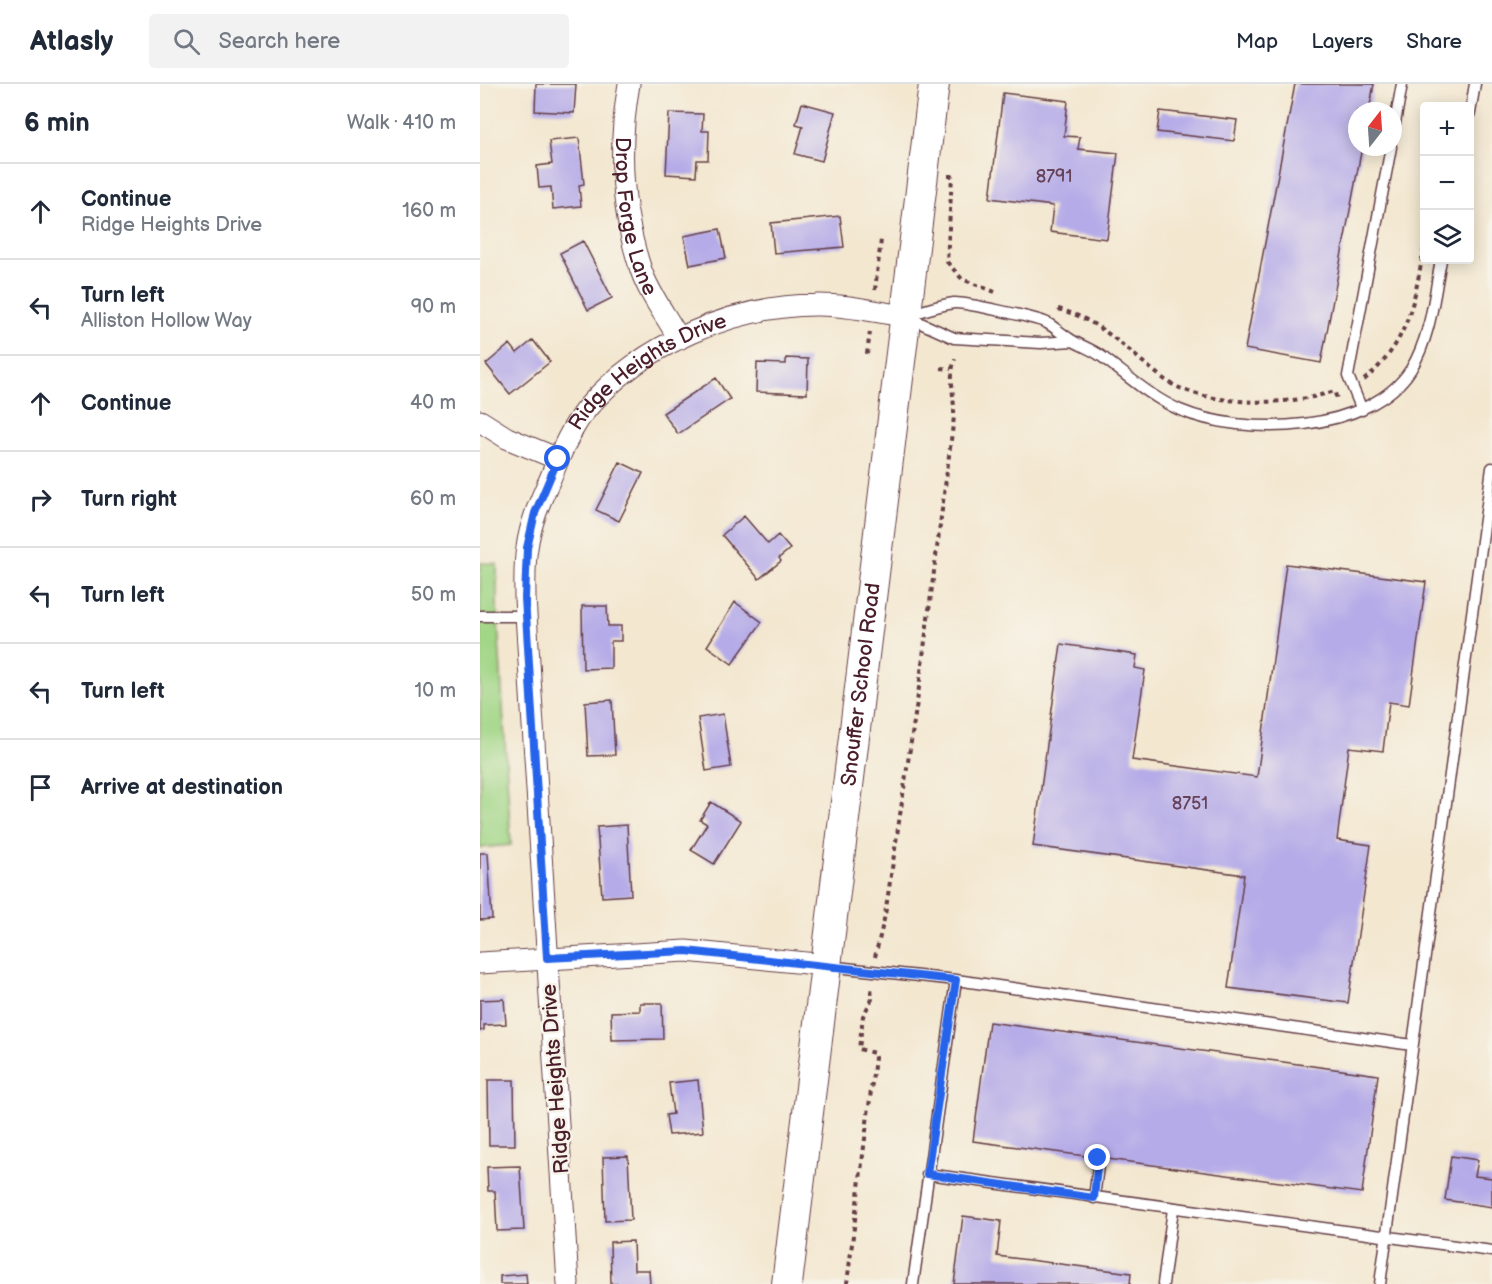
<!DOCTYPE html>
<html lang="en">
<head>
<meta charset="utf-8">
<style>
  body { margin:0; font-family:"Balsamiq Sans",sans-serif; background:#f2f2f3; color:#1f2937 }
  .controls { position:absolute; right:18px; top:18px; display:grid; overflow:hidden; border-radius:6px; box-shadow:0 3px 15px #0003 }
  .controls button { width:54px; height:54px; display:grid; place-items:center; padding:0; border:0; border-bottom:2px solid #e0e1e3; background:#fff; color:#1f2937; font:30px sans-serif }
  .compass { position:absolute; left:868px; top:18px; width:54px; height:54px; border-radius:50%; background:#fff; box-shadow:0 3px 15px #0003; rotate:17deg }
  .stop { position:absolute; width:18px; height:18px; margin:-14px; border:4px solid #2563eb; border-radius:50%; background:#fff }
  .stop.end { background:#2563eb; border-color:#fff; box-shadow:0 2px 6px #0008 }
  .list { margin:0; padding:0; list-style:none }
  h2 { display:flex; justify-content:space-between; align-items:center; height:78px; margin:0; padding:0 24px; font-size:26px }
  h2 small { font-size:20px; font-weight:400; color:#747a83 }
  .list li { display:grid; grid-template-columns:39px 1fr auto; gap:18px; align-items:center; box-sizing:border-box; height:96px; padding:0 24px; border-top:2px solid #e0e1e3 }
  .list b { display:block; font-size:22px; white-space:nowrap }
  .list p { margin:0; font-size:20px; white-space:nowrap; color:#747a83 }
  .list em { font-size:20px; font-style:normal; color:#747a83 }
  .icon { flex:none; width:33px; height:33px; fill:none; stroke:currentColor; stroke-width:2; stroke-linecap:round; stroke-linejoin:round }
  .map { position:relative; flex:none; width:1012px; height:1200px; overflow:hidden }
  header { display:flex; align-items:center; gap:36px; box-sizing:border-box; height:84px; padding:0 30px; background:#fff; border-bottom:2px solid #e0e1e3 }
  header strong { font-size:28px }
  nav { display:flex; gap:33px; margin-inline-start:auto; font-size:21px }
  .search { width:420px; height:54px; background:#f2f2f3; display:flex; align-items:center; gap:15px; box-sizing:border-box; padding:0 21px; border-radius:6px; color:#747a83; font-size:22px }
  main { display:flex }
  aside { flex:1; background:#fff }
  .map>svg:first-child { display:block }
  .green { fill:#a1d686; stroke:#767a58; stroke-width:1.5 }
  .building { fill:#b5abe8 }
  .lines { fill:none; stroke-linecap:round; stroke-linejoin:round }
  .lane-casing { stroke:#633d44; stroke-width:13 }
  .street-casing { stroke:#633d44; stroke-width:23 }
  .secondary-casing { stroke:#633d44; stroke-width:32 }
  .path { stroke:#633d44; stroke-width:4; stroke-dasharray:4.5 4.5; stroke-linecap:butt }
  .lane { stroke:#fff; stroke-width:10 }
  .street { stroke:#fff; stroke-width:21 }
  .secondary { stroke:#fff; stroke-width:30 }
  .route { stroke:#2563eb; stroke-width:8 }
  .labels { text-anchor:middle; stroke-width:5; stroke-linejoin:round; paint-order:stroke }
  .number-label { font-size:18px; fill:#65425a }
  .street-label { font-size:21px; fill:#4a1f2b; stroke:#f7f3e8 }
</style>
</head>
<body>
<header>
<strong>Atlasly</strong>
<div class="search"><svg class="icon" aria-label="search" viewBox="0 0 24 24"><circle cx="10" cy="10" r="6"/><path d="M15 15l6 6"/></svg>Search here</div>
<nav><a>Map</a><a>Layers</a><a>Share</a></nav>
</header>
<main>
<aside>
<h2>6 min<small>Walk · 410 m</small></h2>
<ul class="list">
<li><svg class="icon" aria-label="ahead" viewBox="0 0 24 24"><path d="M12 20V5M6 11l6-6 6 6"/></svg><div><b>Continue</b><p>Ridge Heights Drive</p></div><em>160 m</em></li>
<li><svg class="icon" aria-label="left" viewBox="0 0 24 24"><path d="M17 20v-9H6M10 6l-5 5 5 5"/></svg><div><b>Turn left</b><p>Alliston Hollow Way</p></div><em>90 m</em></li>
<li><svg class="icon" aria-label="ahead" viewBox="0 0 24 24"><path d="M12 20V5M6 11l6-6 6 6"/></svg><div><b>Continue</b></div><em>40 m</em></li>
<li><svg class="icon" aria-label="right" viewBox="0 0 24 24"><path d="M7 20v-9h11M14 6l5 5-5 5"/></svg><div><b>Turn right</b></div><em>60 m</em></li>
<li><svg class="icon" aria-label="left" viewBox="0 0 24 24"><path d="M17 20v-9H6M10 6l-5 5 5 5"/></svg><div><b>Turn left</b></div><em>50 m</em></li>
<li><svg class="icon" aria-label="left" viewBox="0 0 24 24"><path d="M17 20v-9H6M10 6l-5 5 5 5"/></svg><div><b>Turn left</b></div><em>10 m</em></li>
<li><svg class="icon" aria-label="arrive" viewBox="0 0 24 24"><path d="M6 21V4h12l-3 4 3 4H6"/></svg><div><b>Arrive at destination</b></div></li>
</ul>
</aside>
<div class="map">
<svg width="1012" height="1200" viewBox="0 0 1012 1200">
  <rect width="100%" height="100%" fill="#f7f3e8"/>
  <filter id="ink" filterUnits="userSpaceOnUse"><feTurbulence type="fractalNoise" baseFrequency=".0167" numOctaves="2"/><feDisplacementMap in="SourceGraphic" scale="12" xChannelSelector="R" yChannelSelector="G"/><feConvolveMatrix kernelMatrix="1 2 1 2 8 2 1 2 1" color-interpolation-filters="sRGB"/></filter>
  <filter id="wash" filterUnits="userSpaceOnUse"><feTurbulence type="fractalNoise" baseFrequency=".008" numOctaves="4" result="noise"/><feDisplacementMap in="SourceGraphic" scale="24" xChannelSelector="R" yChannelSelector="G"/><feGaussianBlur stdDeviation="1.35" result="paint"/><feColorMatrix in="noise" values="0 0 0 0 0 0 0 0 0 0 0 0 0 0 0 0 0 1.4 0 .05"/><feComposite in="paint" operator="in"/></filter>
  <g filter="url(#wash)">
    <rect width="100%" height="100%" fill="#f3e7d0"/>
    <path class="green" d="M0,479L17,480V521L31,761L0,764Z"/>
    <g id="blocks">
      <path class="building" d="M56,0H96L94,29L55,27Z
        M815,0H894L889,27H877V63H882L841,279L765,265Z
        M523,9L588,17L584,52L600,53L598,65L638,69L627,155L570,148L573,122L510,114Z
        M322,19L355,28L342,77L315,70L323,42L316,40Z
        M680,27L757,36L754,57L677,48Z
        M189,29L223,30L222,47H229L228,76H217L216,92L186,90Z
        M99,54L104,100L99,101L101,122L73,125L71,103L59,104L57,82L72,80L69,57Z
        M360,132L364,163L294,169L291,139Z
        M240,145L246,174L210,181L204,152Z
        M103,157L132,214L108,226L80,169Z
        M53,256L70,278L30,310L6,280L30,260L37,269Z
        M306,274L328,275L327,310L276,308L277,279L306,280Z
        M236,294L250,315L198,350L183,329Z
        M140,378L163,389L139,437L116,426Z
        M264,432L288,460L298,451L310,465L299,474L301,477L279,495L242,451Z
        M806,480L946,498L929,621L909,618L903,667L869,663L857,756L891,761L868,919L748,904L764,791L553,762L581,560L657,571L655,584L665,586L652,676L777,693Z
        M255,518L282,538L252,580L227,562Z
        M102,522H127L128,542H141V557H131V584L103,585Z
        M132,616L135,671L108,672L105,618Z
        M243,630L251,683L226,687L218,634Z
        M231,718L261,737L234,780L211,766L227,740L220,736Z
        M147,741L151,811L122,813L117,743Z
        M0,769H8L12,835L0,836Z
        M24,915L26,940L4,941V946L0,947V916Z
        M160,919H182L183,955L132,956L131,928L160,927Z
        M509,938L898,991L882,1109L493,1057Z
        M8,996H34L35,1061H9Z
        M218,996L223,1048L189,1051L186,1031L193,1030L189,999Z
        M148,1072L151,1136L125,1137L123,1073Z
        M971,1072L998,1076L995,1092L1012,1094V1123L965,1116Z
        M40,1082L44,1146L17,1147L15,1107H8L7,1083Z
        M483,1132L521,1137L517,1172L651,1189L650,1200H474Z
        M153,1157L154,1186H169L170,1200H131L130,1158Z
        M46,1190L47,1200H20V1192Z"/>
    </g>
  </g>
  <g filter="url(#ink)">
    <use href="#blocks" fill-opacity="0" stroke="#633d44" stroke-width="1.5"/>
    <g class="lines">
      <defs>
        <path id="lane" d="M990,29L995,0
          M913,50L922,0
          M593,257L561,259L474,254L425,232C441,228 458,221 474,219C483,218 557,234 567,239C576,244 584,252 593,257C602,262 613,266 621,272C647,291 670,313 700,326C764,353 890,350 931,285C951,252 954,212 961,176
          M882,326L868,292L911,63
          M0,532H46
          M347,882L476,896L932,961
          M447,1090L1012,1167
          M614,1114L619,1074
          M433,1200L476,896
          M683,1200L693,1125
          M900,1200L1012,384"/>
        <g id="street">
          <path id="s1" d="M149,0C138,62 141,126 161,186C169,210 187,233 199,255"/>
          <path d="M0,337L27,354L78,375"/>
          <path d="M0,879L206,867L346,881"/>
          <path id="s2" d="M88,1200L45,514C45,498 44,480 47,464C50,440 60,417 70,395C80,371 91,343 108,323C163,260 252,222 335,221C364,220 396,228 425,232"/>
        </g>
        <g id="secondary">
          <path id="s3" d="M307,1200L454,0"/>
        </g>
      </defs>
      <use href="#lane" class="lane-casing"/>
      <use href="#street" class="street-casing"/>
      <use href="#secondary" class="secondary-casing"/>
      <path class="path" d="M468,92H472L467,178L482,195L515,208
        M395,206L401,156
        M578,225C622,236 649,269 684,295C722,323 811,323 854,307L856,312L859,310
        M387,270L390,248
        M461,284L471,285
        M884,296C929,259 934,217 944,164
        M395,873L405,831L438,611L474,333C475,313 468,294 475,275
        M367,1200L395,974L394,969L379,965L383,932L392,915L391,902"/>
      <use href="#lane" class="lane"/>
      <use href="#street" class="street"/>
      <use href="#secondary" class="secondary"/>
    </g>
  </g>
  <g class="lines" filter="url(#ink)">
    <path class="route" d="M78,375L55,429L47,464L45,514L67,874L206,867L476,896L447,1090L614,1114L618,1074"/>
  </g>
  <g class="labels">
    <g class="number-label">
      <text x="574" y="98">8791</text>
      <text x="710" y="725">8751</text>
    </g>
    <g class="street-label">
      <text dy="7" stroke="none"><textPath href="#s1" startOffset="134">Drop Forge Lane</textPath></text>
      <text dy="7" stroke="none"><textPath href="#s2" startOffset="962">Ridge Heights Drive</textPath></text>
      <text dy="7" stroke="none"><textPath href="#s3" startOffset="604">Snouffer School Road</textPath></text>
      <text transform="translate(75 995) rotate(-94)" y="7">Ridge Heights Drive</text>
    </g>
  </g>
</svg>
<div class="controls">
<button>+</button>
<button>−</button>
<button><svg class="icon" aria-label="layers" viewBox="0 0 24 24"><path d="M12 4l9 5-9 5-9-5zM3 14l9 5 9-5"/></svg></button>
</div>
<svg class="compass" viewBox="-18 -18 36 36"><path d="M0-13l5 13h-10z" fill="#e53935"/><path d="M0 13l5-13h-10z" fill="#747a83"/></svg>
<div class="stop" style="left:78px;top:375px"></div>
<div class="stop end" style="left:618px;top:1074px"></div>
</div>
</main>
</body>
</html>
